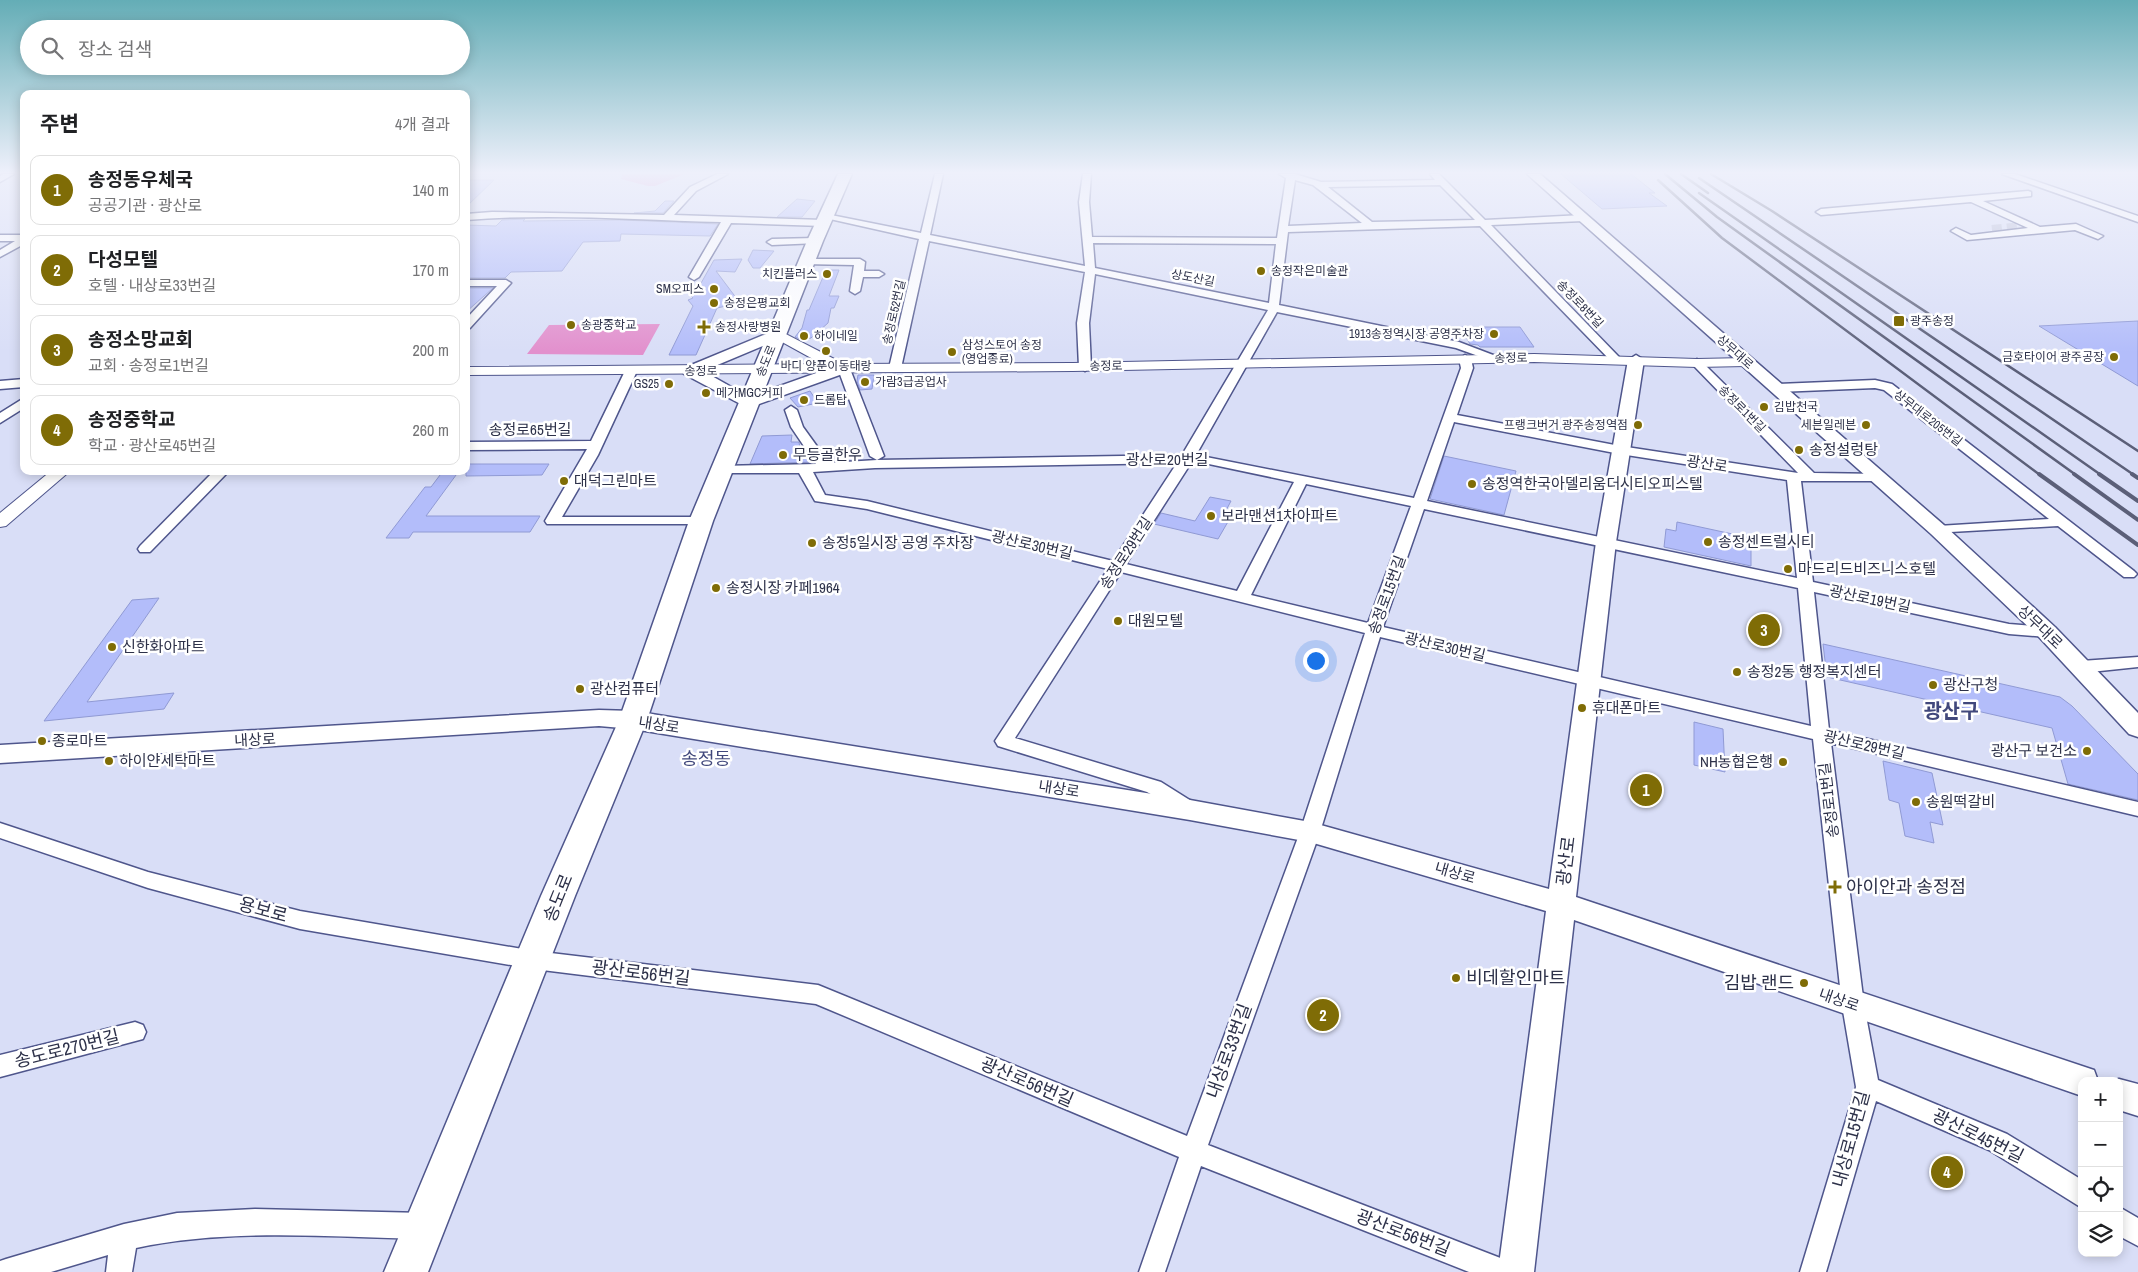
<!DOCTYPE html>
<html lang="ko">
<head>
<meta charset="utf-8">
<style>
  body { margin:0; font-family:"Archivo Narrow","Noto Sans KR",sans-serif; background:#f6f6f6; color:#202124 }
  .controls { position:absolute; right:15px; bottom:15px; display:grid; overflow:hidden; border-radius:10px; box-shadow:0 2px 12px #0003 }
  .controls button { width:45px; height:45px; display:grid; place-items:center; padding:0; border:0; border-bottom:1px solid #e0e0e0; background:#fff; color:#202124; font:25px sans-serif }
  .you { position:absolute; left:1315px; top:660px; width:18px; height:18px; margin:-12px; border:4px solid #fff; border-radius:50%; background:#1a73e8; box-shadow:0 0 0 8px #1a73e833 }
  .badge { display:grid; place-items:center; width:32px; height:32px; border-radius:50%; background:#7f6c06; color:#fff; font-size:16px; font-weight:700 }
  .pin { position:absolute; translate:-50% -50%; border:2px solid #fff; box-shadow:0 1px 5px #0006 }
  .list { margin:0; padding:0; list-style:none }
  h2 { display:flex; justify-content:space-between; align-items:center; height:65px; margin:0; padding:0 20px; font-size:21px }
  h2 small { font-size:16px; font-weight:400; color:#757577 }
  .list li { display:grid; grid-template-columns:32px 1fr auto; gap:15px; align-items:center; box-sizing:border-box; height:70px; margin:0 10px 10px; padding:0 10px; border:1px solid #e0e0e0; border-radius:10px }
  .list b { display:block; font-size:19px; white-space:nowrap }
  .list p { margin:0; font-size:16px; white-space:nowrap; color:#757577 }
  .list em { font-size:16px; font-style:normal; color:#757577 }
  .icon { flex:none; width:28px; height:28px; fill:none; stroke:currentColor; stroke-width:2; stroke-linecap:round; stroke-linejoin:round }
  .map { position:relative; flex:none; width:2138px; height:1272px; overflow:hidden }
  .search { position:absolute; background:#fff; box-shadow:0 2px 12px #0003; left:20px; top:20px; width:450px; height:55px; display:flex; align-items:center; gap:12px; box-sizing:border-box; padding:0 18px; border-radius:28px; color:#757577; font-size:19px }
  .panel { position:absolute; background:#fff; box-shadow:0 2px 12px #0003; left:20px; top:90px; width:450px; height:385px; border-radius:10px }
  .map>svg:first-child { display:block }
  .green { fill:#e290cd }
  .building { fill:#b3bdfa; stroke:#909ad4 }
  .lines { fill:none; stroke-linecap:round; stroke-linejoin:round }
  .minor-tunnel { stroke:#b7bbd4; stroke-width:10; stroke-dasharray:10 5; stroke-linecap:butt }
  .minor-casing { stroke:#4f568c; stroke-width:3 }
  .tertiary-casing { stroke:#4f568c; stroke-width:2 }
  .secondary-casing { stroke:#4f568c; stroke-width:3 }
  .primary-casing { stroke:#4f568c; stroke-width:3 }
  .minor { fill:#fff; fill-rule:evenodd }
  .tertiary { fill:#fff; fill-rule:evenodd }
  .secondary { fill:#fff; fill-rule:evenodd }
  .primary { fill:#fff; fill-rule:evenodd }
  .rail-far1 { stroke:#5b5f78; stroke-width:2.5 }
  .rail { stroke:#5b5f78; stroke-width:4 }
  .poi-dot { fill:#7f6c06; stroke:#fff; stroke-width:2 }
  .labels { text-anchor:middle; stroke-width:5; stroke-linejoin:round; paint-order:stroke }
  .far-poi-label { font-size:12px; fill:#2d3149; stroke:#fff; text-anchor:start }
  .far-street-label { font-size:12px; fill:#2d3149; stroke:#fff }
  .street-label { font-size:15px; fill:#2d3149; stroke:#fff }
  .poi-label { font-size:15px; fill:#2d3149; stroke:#fff; text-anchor:start }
  .quarter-label { font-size:18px; fill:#41487c; stroke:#fff }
  .near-street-label { font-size:18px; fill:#2d3149; stroke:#fff }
  .near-poi-label { font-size:18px; fill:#2d3149; stroke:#fff; text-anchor:start }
  .district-label { font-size:20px; font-weight:bold; fill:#41487c; stroke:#fff }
</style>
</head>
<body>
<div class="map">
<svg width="2138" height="1272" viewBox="0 0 2138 1272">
  <rect width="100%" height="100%" fill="#d9def7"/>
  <path class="green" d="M622,174H685L655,186H648L621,179Z
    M660,324L643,355L527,354L549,325Z"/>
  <path class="building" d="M1561,174H1631L1655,193H1649L1667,206L1602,209Z
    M466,180H494L466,207Z
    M797,199L815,201L802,217H777Z
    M665,201H674L663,213H634L655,211Z
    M525,219L523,221L621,220L718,224L710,236L621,234L620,241L583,242L562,271L511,272L505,278H466V225L496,226L502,220Z
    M753,250L774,251L760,268H753L748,260Z
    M742,259L735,272L716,271L740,303L717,308L696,355H669L693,306L688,300L693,298L691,296L702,287L700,285L714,260Z
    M826,270H839L829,296H839L834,308H831L828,323L811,338L802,340L795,337L802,328L807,310H809Z
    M466,288H493L466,312Z
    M2138,321V386L2039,326Z
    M1460,327H1520L1534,347H1480L1478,345L1470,344Z
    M858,375H874L872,389L860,390L857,381Z
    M810,391L818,403L798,407L790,398Z
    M792,435L791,442H799L800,448H803L813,462L750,464L762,436Z
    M1444,456L1516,471L1504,515L1430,499Z
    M466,464H549L542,475L466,476Z
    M443,471H459L426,516H540L530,532H413L409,538H386L425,487H431Z
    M1210,497L1231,501L1222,518L1229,520L1218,539L1154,524L1161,513L1195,521Z
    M1677,522L1751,538V566L1664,547L1666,529L1676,531Z
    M159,598L87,702L174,693L164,709L44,721L132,600Z
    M1823,644L2060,697L2072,706L2138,774V800L2068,784L2052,728L1827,677Z
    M1694,722L1723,729L1725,772L1694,765Z
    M1883,761L1932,773L1943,825L1930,822L1934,843L1905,836L1899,803L1889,800Z"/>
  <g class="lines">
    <path class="minor-tunnel" d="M1992,230L2030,226"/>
    <defs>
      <path id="minor" d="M3,174H14L0,182V176Z
        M717,174H728L696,191L674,215L823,220L828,223L823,226L731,223L699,277L694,280L689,277L721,222C637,220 551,213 466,220V214L492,212L664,215L690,187Z
        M935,174H943L930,235L1085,266L1079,202L1083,174H1091L1089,202L1092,237L1277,238L1286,178L1279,174H1295L1321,182L1435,180L1430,174H1439L1485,220L1583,215L1588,218L1583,221L1491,225L1619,357V361H1611L1480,226L1288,232L1279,305L1459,342L1501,358L1495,362L1456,348L1277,312L1196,455L1414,498L1461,368L1459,359L1465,355L1471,359L1473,368L1457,415L1620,446L1798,473L1693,365L1691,363L1697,359L1701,361L1814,473L1883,474L1885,477L1883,480L1878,481H1801L1813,582L2009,624L2047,627L2053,628L2055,632L2053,636L2047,637L2009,634L1814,592L1829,730L2138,802V816L1831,743L1864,1005L1878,1080L2007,1134L2082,1180V1208L1989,1150L1876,1101L1826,1272H1800L1856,1087L1842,1005L1813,739L1380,637L1320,832L1208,1145L1503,1259L1512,1263L1516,1272H1469L1201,1166L1165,1272H1139L1179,1157L816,1004L534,969L300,929L148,888L0,838V823L148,872L300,911L534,951L818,985L1187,1136L1300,832L1365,633L1121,572L1015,738L1161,782L1196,804L1199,809L1196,814L1189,816L1147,792L998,746L995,741L1108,569L867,509L815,501L799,473H716L714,470L716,467L721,466L816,464L791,427L785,410L791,406L797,410L803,427L829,463L877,460L870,456L838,369L844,365L850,369L884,456L877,460L1182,455L1268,310L1095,274L1089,323L1091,367L1085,371L1079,367L1077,323L1085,272L929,241L901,368L895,372L891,371L889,368L919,239L821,217L826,214L921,233ZM1295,180L1313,185L1362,223L1288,226ZM1440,185L1475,220L1372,222L1328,187ZM1093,243L1276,244L1269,303L1095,268ZM1454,422L1620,454L1787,480L1797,578L1427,501ZM1177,463L1113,561L867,501L825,495L813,472L875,468ZM1191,463H1204L1294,482L1237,591L1126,564ZM1306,484L1411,506L1368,623L1251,595ZM1424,509L1798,588L1811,726L1383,627Z
        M2002,174H2015L2138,216V222Z
        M2028,191L2031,192V196L1983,201L2040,227L2076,224L2103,236L2098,239L2075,230L1967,240L1951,231L1956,228L1971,235L2028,228L1971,202L1821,215L1816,212L1821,209Z
        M0,235H24V244L0,257V250L15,241H0Z
        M815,238L820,241L818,243L772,245L767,242L772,239Z
        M807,259H860L865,262L864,271H879L884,274L879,277H863L860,291L855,294L850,291L854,265L803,264L802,262Z
        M466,280H506L511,283L470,328L466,329V319L497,286H466Z
        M631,367L637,371L598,455L562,517H701L706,518L708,521L706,524H547L545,521L587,449L466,450V442L591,441L625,371Z
        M24,379V387L0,389V381Z
        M1875,380L1892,384L2134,571L2137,574L2134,577H2124L2058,526L1933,533L1931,530L1933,527L1938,526L2049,519L1884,390L1875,388L1775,392L1769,388L1775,384Z
        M24,398V408L0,423V413Z
        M214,471H229L150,552H140L138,549L140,546Z
        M2138,657V667L2081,673L2075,671L2073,667L2075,663L2081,661Z
        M135,1022L143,1025L146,1032L143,1039L0,1077V1055Z
        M2119,1207L2138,1218V1246L2119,1236Z
        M255,1209L424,1213L433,1217L437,1226L433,1235L424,1239C328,1237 230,1228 136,1248L132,1272H106L108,1255L51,1272H0V1261L6,1259L124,1224L177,1213Z"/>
      <path id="tertiary" d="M778,330L844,364L1073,363L1534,354L1697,359L1746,358L1753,362L1746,366L1697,367L1534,362L1073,371L466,375V367L822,364L773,337L771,334Z
        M51,471H70L6,526L0,527V513Z"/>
      <path id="secondary" d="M1527,174H1540L1945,526L2055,627L2138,713V737L2129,734L2039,637L1931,534Z
        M778,329L784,331L786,334L784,337L703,371L749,397L836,366H848L850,369L848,372L748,408L684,374L682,371L684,368Z
        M1636,355L1644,360L1616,542L1576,897L2082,1066L2094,1070L2098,1081H2082V1096L1574,920L1534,1272H1498L1546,911L1310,842L1190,820L633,729L599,726L0,763V745L599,710L633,711L1190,800L1310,822L1549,889L1596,542L1628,360Z
        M2119,1079L2138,1084V1116L2119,1110V1081H2113Z"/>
      <path id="primary" d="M838,174H852L823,241L713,521L647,720L575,896L428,1272H384L541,896L619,720L689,521L807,241Z"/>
    </defs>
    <use href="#minor" class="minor-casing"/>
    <use href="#tertiary" class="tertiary-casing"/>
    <use href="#secondary" class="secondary-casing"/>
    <use href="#primary" class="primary-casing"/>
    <use href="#minor" class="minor"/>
    <use href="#tertiary" class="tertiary"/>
    <use href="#secondary" class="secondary"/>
    <use href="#primary" class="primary"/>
    <path class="rail-far1" d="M1665,174L1717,217L2076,475
      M1681,174L1708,193
      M1711,174L1772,211L2138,451
      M1699,178L2134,475
      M1658,180L1722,238L2040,475
      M1699,193L2101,475"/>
    <path class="rail" d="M2039,474L2138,545
      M2074,474L2138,520
      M2099,474L2138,501
      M2132,474L2138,478"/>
  </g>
  <linearGradient id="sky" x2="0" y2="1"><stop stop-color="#64adb6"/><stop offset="0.49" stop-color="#eef0fb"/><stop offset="1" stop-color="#eef0fb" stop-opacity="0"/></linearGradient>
  <rect width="2138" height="352" fill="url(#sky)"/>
  <g class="poi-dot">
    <circle cx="1261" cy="271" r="5"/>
    <circle cx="827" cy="274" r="5"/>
    <circle cx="714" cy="289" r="5"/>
    <circle cx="714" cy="303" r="5"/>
    <rect x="1893" y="315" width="12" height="12" rx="2.5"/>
    <circle cx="571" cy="325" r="5"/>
    <path d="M701.5 319.5h5v5h5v5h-5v5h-5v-5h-5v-5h5z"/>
    <circle cx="1494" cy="334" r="5"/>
    <circle cx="804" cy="336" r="5"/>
    <circle cx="826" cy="351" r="5"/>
    <circle cx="952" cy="352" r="5"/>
    <circle cx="2114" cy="357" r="5"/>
    <circle cx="865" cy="382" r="5"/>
    <circle cx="669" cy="384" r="5"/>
    <circle cx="706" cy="393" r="5"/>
    <circle cx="804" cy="400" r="5"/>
    <circle cx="1764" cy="407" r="5"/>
    <circle cx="1638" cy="425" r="5"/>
    <circle cx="1866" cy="425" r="5"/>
    <circle cx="1799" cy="450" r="5"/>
    <circle cx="783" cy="455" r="5"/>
    <circle cx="564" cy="481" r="5"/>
    <circle cx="1472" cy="484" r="5"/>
    <circle cx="1211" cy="516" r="5"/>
    <circle cx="1708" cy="542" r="5"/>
    <circle cx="812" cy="543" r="5"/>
    <circle cx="1788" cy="569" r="5"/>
    <circle cx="716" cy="588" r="5"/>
    <circle cx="1118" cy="621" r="5"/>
    <circle cx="112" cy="647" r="5"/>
    <circle cx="1737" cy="672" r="5"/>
    <circle cx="1933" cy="685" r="5"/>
    <circle cx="580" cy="689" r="5"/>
    <circle cx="1582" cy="708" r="5"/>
    <circle cx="42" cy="741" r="5"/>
    <circle cx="2087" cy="751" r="5"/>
    <circle cx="109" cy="761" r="5"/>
    <circle cx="1783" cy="762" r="5"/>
    <circle cx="1916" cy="802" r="5"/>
    <path d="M1832.5 879.5h5v5h5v5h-5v5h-5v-5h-5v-5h5z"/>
    <circle cx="1456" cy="978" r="5"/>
    <circle cx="1804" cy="983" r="5"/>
  </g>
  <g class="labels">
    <g class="far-poi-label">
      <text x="1271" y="275">송정작은미술관</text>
      <text x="817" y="278" text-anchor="end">치킨플러스</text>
      <text x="704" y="293" text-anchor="end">SM오피스</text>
      <text x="724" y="307">송정은평교회</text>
      <text x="1910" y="325">광주송정</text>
      <text x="581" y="329">송광중학교</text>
      <text x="715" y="331">송정사랑병원</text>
      <text x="1484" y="338" text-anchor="end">1913송정역시장 공영주차장</text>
      <text x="814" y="340">하이네일</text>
      <text x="962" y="349">삼성스토어 송정<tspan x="962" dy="14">(영업종료)</tspan></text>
      <text x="2104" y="361" text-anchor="end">금호타이어 광주공장</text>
      <text x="826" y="370" text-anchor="middle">바디 양푼이동태랑</text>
      <text x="875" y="386">가람3급공업사</text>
      <text x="659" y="388" text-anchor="end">GS25</text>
      <text x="716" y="397">메가MGC커피</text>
      <text x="814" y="404">드롭탑</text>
      <text x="1774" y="411">김밥천국</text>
      <text x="1628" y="429" text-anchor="end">프랭크버거 광주송정역점</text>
      <text x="1856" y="429" text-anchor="end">세븐일레븐</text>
    </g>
    <g class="far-street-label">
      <text transform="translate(1193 278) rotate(11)" y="4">상도산길</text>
      <text transform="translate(1580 304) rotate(46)" y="4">송정로8번길</text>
      <text transform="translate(894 312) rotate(-77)" y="4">송정로52번길</text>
      <text transform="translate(1735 352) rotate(42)" y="4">상무대로</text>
      <text transform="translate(1511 358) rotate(-1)" y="4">송정로</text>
      <text transform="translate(766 361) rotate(-67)" y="4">송도로</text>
      <text transform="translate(1106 366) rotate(-1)" y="4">송정로</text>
      <text x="701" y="375">송정로</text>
      <text transform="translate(1742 409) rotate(45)" y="4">송정로1번길</text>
      <text transform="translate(1928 418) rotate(38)" y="4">상무대로205번길</text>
    </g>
    <g class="street-label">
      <text x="530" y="435">송정로65번길</text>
      <text x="1167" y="465">광산로20번길</text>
      <text transform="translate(1707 464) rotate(9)" y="5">광산로</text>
      <text transform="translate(1032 545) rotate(13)" y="5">광산로30번길</text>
      <text transform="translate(1126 553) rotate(-57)" y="5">송정로29번길</text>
      <text transform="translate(1387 595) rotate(-70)" y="5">송정로15번길</text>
      <text transform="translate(1870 599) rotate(12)" y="5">광산로19번길</text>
      <text transform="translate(2040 627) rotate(44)" y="5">상무대로</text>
      <text transform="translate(1445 647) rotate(13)" y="5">광산로30번길</text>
      <text transform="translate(659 725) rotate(9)" y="5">내상로</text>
      <text transform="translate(255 740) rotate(-3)" y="5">내상로</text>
      <text transform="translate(1864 745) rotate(13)" y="5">광산로29번길</text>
      <text transform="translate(1059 789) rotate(9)" y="5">내상로</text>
      <text transform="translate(1829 800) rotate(-97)" y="5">송정로1번길</text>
      <text transform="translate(1455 873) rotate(16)" y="5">내상로</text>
      <text transform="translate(1839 1000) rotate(19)" y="5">내상로</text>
    </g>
    <g class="poi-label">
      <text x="1809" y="455">송정설렁탕</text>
      <text x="793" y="460">무등골한우</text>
      <text x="574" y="486">대덕그린마트</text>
      <text x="1482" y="489">송정역한국아델리움더시티오피스텔</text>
      <text x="1221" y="521">보라맨션1차아파트</text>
      <text x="1718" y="547">송정센트럴시티</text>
      <text x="822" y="548">송정5일시장 공영 주차장</text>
      <text x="1798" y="574">마드리드비즈니스호텔</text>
      <text x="726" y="593">송정시장 카페1964</text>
      <text x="1128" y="626">대원모텔</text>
      <text x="122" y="652">신한화아파트</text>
      <text x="1747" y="677">송정2동 행정복지센터</text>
      <text x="1943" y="690">광산구청</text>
      <text x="590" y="694">광산컴퓨터</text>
      <text x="1592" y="713">휴대폰마트</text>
      <text x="52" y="746">종로마트</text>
      <text x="2077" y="756" text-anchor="end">광산구 보건소</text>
      <text x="119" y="766">하이얀세탁마트</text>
      <text x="1773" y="767" text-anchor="end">NH농협은행</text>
      <text x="1926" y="807">송원떡갈비</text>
    </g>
    <g class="quarter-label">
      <text x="706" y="765">송정동</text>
    </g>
    <g class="near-street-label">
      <text transform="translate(1566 861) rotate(-83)" y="6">광산로</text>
      <text transform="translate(558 898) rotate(-68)" y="6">송도로</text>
      <text transform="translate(263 910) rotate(15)" y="6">용보로</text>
      <text transform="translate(641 973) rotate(7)" y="6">광산로56번길</text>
      <text transform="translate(67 1049) rotate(-14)" y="6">송도로270번길</text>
      <text transform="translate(1229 1051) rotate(-70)" y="6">내상로33번길</text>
      <text transform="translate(1027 1082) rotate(23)" y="6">광산로56번길</text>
      <text transform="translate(1978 1136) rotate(26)" y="6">광산로45번길</text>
      <text transform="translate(1851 1139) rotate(-75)" y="6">내상로15번길</text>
      <text transform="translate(1403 1233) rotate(21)" y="6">광산로56번길</text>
    </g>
    <g class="near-poi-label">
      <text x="1846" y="893">아이안과 송정점</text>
      <text x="1466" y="984">비데할인마트</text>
      <text x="1794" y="989" text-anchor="end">김밥 랜드</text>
    </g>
    <g class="district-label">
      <text x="1951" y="718">광산구</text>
    </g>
  </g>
</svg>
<div class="controls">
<button>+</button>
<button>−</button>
<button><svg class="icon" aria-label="locate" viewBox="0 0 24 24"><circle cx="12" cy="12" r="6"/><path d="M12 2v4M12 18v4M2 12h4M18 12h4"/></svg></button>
<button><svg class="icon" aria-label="layers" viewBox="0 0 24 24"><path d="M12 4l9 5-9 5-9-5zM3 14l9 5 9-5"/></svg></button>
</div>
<div class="you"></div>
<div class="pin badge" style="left:1646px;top:790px">1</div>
<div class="pin badge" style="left:1323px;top:1015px">2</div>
<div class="pin badge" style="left:1764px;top:630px">3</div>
<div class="pin badge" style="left:1947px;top:1172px">4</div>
<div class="search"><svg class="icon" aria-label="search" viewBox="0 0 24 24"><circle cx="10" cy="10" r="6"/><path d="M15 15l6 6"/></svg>장소 검색</div>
<section class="panel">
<h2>주변<small>4개 결과</small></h2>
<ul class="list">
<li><span class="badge">1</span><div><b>송정동우체국</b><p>공공기관 · 광산로</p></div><em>140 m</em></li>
<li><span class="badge">2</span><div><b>다성모텔</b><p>호텔 · 내상로33번길</p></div><em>170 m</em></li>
<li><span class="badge">3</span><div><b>송정소망교회</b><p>교회 · 송정로1번길</p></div><em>200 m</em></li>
<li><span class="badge">4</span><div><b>송정중학교</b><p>학교 · 광산로45번길</p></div><em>260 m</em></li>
</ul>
</section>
</div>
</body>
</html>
